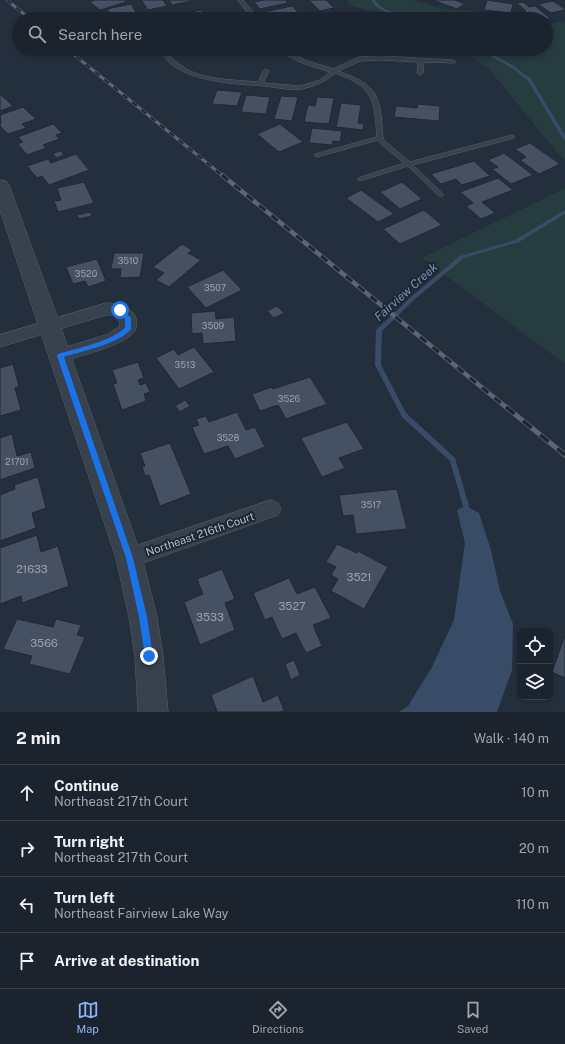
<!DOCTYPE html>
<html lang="en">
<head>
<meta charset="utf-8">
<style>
  body { margin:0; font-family:"Public Sans",sans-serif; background:#242b36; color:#f1f3f6 }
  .controls { position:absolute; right:12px; bottom:12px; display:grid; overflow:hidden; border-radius:8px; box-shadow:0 2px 6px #0003 }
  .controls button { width:36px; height:36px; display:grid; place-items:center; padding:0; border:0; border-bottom:1px solid #39404a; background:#1b232e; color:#f1f3f6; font:20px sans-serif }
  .stop { position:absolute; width:12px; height:12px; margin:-9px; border:3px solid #1a73e8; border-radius:50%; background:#fff }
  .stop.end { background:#1a73e8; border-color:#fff; box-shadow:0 1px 4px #0008 }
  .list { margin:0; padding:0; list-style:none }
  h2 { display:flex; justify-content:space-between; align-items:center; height:52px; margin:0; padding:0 16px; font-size:17px }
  h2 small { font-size:13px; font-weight:400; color:#a0a4aa }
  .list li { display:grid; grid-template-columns:26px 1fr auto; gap:12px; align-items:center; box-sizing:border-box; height:56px; padding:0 16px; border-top:1px solid #39404a }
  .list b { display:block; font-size:15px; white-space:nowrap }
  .list p { margin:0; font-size:13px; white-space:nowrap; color:#a0a4aa }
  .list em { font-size:13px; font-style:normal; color:#a0a4aa }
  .icon { flex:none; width:22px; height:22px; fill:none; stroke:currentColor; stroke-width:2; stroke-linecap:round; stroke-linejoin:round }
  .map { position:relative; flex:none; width:565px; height:712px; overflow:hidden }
  .search { position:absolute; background:#1b232e; box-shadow:0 2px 6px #0003; left:12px; right:12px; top:12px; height:44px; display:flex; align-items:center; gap:10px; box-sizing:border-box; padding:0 14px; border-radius:22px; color:#a0a4aa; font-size:15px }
  .sheet { height:276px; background:#1b232e }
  nav { display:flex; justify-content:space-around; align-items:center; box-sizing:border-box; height:56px; border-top:1px solid #39404a; background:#1b232e; font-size:11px; color:#a0a4aa }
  nav a { display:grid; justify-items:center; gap:2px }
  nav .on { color:#8ab4f8 }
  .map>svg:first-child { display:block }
  .green { fill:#263c3f }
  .water { fill:#394c67 }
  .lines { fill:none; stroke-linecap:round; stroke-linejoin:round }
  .stream { fill:#394c67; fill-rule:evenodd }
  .building { fill:#455162; stroke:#1f2835 }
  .service-casing { stroke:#565f6c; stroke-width:1 }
  .minor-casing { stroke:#565f6c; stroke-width:1 }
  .tertiary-casing { stroke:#565f6c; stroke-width:1 }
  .service { fill:#38414e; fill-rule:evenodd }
  .minor { fill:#38414e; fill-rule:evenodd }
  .tertiary { fill:#38414e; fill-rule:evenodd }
  .rail-far2-casing { stroke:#5a6575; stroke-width:3 }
  .rail-far1-casing { stroke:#5a6575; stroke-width:4.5 }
  .rail-casing { stroke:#5a6575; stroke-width:5 }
  .rail-far2 { stroke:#1d2633; stroke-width:2; stroke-dasharray:6; stroke-linecap:butt }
  .rail-far1 { stroke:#1d2633; stroke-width:3; stroke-dasharray:8; stroke-linecap:butt }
  .rail { stroke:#1d2633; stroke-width:3.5; stroke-dasharray:11; stroke-linecap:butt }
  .route { fill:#1a73e8 }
  .labels { text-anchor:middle; stroke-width:4; stroke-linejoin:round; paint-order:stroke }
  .number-label { font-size:9px; fill:#98a1af }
  .street-label { font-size:11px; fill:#b4bcc9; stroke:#1d2633 }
  .near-number-label { font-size:11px; fill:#98a1af }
  .water-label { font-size:12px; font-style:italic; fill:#7c92b1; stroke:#1d2633 }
</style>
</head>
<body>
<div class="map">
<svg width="565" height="712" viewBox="0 0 565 712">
  <rect width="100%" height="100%" fill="#242f3e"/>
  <path class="green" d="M347,0H412L444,9L472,11L502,19H398L350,5Z
    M565,21V160L556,151L489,69L462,49H546V25Z
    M565,188V364L422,258Z"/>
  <path class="water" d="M466,506L479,513L491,550L500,591L513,624L512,670L497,712H399L408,706L432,667L454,620L465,543L457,510Z"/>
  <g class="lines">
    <path class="stream" d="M371,0H375C386,17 409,11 425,19C414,19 390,15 380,9C376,7 374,4 371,0Z
      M478,49H483L514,66L531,79L565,135V140L563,139L528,81L512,68Z
      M563,211H565V214L519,242L464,258L416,298L382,331L381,365L406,413L455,458L469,506L468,508L466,509L464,508L463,506L450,461L402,417L375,365L376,330L412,296L460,256L515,240Z"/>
  </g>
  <path class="building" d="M95,0H124L126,2L100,10L90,2Z
    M141,0H163L167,6L148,10Z
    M169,0H192V1L172,5Z
    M263,0H285L288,3L260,9L254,2Z
    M309,0H326L334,8L320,11Z
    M432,0H455L465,4L457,9Z
    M487,0L513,4L511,13L484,10Z
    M553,1L565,9V10L551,13L538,4Z
    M523,2L529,7L535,6L551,19H535L532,16L525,17L519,12L526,11L517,3Z
    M131,4L137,14L113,18L107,9Z
    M292,6L298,12L294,13L297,17L286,19H271L264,12Z
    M201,10L208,19H185L181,14Z
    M339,11L347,19H323L320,15Z
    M236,12L239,16L223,19L220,16Z
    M176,15L179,19L160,18Z
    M401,49H416L419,53L402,52Z
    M423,49H445L441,50L442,52L427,54Z
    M217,90L242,92L237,106L212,104Z
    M0,94L13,106L0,111Z
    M246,95L270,97L266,114L241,112Z
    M281,96L298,97L292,121L274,119Z
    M317,97L334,98L329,124L304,122L308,105L315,106Z
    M341,103L361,105L358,123L364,124L363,130L336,127Z
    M418,104L440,106L439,121L394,117L396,106L417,108Z
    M23,107L36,119L22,124L26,128L8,134L0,126L1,122L0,115Z
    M53,124L62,133L56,135L59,139L43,145L46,148L27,155L18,144L23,142L18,137Z
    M280,124L303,142L279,152L257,134Z
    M312,128L342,131L340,142L333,141L332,145L309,143Z
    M530,143L560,164L539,174L520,160L526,157L515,149Z
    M61,151L64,155L56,158L53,153Z
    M504,153L533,175L511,184L492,169L498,167L488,160Z
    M76,154L89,170L49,185L42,176L37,178L27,166L48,159L51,163Z
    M474,161L490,176L462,185L456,179L441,184L431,174Z
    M498,178L513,190L482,202L495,213L481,219L466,206L473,203L460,192Z
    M84,182L94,203L58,212L54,201L61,200L57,188Z
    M402,182L422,199L400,209L380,192Z
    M361,190L394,214L378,222L346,198Z
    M424,210L442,225L400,244L383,229Z
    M90,212L92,216L79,219L77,215Z
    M182,244L192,250L188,253L201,260L169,287L156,280L164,273L153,267Z
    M114,253H144L140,277L120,278L121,269H111Z
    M97,259L106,281L88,287L85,281L73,284L66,267Z
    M223,270L242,290L206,308L187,287Z
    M277,306L284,313L274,318L267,311Z
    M215,311L216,319L234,317L236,341L203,344L202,333L192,334L191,313Z
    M194,347L214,372L179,389L156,358L174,349L178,355Z
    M138,362L144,378L138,380L140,385L146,383L150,392L144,394L146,401L122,410L113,384L117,383L112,370Z
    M13,364L19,386L15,388L21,410L0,416V368Z
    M310,377L327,404L286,419L278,405L260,411L252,394L272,387L273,389Z
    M185,400L190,406L180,412L175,406Z
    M237,412L246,430L255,427L265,447L235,459L228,446L204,454L192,427L199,425L196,419L206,416L209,422Z
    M347,422L364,449L339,458L345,468L322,477L301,438Z
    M12,434L17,456L31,452L35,468L0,480V438Z
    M170,443L191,494L160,506L149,475L145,476L142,467L145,466L140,453Z
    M38,477L46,508L32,513L36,528L0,541V495L15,489L14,485Z
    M397,489L407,529L356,534L353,515L343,516L339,495Z
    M37,535L41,552L58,546L69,586L22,603L21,596L0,604V548Z
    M337,544L357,553L358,551L388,567L364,609L331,591L338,579L331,575L336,567L326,562Z
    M222,569L235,599L225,603L235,630L200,645L184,602L203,594L197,579Z
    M289,578L297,594L315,587L331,618L313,625L322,646L306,653L296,633L282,639L272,617L265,620L253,593Z
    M17,619L53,627L56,619L81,625L77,635L85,637L70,674L29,664L32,656L3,649Z
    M565,635V678L552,672Z
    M294,660L300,675L291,680L285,664Z
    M253,676L263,702L278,695L284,710L281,712H215L217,711L211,695Z"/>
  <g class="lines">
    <defs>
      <path id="service" d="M238,0H243L259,19H253Z
        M160,49H166C168,55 172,59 178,63C182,66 186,69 190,71C209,80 237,80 258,82L263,71L266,69L269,71L263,83L300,86L320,80L330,72C315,67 290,61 279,49H285L305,60L333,69L359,57L381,56L453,60L456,62L455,63L424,62L423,73L420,75L417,73L418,62L381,60L360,61L338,71C380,85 380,98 383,138L385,141L410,162L512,135L515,137L514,138L413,165L443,194V196H439L408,166L360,181L358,180V178L404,163L380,143L378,140L317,157L314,155L315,154L377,137C374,99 374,87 335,73C325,82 315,86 302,89C292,91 275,87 265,86C236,84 171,82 160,49Z"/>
      <path id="minor" d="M106,303C116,303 128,306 134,314C137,318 138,328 134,332C125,345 77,357 60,362L54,361L52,356L54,351L108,334L120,326L119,320L113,315H106L0,347V335Z
        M271,500L278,503L281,509L278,515L129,568L122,565L119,558L122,551L129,548Z"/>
      <path id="tertiary" d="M0,180L6,181L9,185L54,308L142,558L157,617L163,656L168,712H138L135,656L129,617L116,558L0,210Z"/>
    </defs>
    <use href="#service" class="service-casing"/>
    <use href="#minor" class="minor-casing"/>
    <use href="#tertiary" class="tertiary-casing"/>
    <use href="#service" class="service"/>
    <use href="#minor" class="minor"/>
    <use href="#tertiary" class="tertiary"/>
    <defs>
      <path id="rail-far2" d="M7,0L30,19
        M67,49L223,176"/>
      <path id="rail-far1" d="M222,175L507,408"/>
      <path id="rail" d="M506,407L565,455"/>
    </defs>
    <use href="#rail-far2" class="rail-far2-casing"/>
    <use href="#rail-far1" class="rail-far1-casing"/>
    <use href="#rail" class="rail-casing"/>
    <use href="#rail-far2" class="rail-far2"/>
    <use href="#rail-far1" class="rail-far1"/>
    <use href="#rail" class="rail"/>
  </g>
  <path class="route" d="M120,308L131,318V329C119,344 82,351 64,357L133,558L147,617L153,656L152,659L149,661L146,659L145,656L139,617L126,558L57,356L58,354C78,348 109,342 125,328V319L117,310Z"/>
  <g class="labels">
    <g class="number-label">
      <text x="128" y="264">3510</text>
      <text x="86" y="277">3520</text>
      <text x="215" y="291">3507</text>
      <text x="213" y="329">3509</text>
      <text x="185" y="368">3513</text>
      <text x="289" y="402">3526</text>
      <text x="228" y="441">3528</text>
      <text x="17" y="465">21701</text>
      <text x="371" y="508">3517</text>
    </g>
    <g class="street-label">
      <text transform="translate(200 534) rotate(-19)" y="4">Northeast 216th Court</text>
    </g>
    <g class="near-number-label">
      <text x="32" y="573">21633</text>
      <text x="359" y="581">3521</text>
      <text x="292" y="610">3527</text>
      <text x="210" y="621">3533</text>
      <text x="44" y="647">3566</text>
    </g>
    <g class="water-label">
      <text transform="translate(406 292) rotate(-42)" y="4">Fairview Creek</text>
    </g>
  </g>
</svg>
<div class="controls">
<button><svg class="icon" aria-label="locate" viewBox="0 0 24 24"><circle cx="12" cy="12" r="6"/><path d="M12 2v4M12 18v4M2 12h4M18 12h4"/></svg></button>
<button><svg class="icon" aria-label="layers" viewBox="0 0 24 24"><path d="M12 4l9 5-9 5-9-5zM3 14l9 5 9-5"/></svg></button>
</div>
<div class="stop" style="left:120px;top:310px"></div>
<div class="stop end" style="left:149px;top:656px"></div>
<div class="search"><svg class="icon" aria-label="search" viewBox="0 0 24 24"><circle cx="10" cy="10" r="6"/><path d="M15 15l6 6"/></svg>Search here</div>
</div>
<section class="sheet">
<h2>2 min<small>Walk · 140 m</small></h2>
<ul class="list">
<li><svg class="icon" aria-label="ahead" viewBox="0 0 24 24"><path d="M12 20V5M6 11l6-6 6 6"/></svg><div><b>Continue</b><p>Northeast 217th Court</p></div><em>10 m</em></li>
<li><svg class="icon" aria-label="right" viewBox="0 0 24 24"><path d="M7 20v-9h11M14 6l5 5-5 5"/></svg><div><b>Turn right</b><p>Northeast 217th Court</p></div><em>20 m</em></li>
<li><svg class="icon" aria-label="left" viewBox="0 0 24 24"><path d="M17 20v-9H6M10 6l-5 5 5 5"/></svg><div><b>Turn left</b><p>Northeast Fairview Lake Way</p></div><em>110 m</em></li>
<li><svg class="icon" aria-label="arrive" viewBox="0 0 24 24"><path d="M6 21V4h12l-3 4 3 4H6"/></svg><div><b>Arrive at destination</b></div></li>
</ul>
</section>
<nav>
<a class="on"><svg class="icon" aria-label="map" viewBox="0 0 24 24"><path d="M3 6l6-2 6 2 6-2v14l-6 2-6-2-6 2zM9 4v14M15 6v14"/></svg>Map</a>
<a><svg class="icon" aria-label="directions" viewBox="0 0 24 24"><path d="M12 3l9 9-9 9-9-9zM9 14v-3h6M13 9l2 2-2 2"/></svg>Directions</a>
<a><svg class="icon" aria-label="saved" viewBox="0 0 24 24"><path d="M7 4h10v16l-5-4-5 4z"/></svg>Saved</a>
</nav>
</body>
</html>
